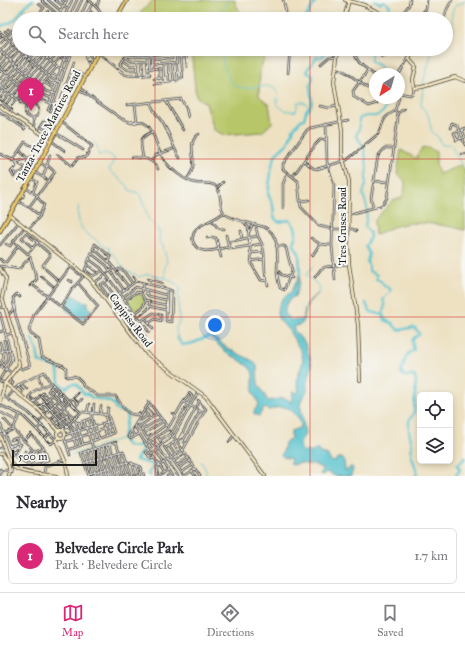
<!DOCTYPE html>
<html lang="en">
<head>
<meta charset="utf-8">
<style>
  body { margin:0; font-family:"IM FELL Great Primer",serif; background:#f7f7f7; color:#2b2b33 }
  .controls { position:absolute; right:12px; bottom:12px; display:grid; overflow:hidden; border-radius:6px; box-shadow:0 2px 6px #0003 }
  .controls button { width:36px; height:36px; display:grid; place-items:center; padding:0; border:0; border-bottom:1px solid #e1e1e2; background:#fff; color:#2b2b33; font:20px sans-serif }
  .compass { position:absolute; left:369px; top:68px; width:36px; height:36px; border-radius:50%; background:#fff; box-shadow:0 2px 6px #0003; rotate:217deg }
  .scale { position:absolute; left:12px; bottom:10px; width:85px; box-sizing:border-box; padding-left:4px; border:2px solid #1c1c1c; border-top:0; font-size:11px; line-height:14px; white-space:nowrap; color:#1c1c1c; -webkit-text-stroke:3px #f6f6f2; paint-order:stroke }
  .you { position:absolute; left:215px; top:325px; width:14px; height:14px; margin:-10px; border:3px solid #fff; border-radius:50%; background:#1a73e8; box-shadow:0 0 0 6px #1a73e833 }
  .badge { display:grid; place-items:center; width:26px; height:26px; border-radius:50%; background:#db2777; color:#fff; font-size:13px; font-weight:700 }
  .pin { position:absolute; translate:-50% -33px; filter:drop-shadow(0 1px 2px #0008) }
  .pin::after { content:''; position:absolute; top:21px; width:14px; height:12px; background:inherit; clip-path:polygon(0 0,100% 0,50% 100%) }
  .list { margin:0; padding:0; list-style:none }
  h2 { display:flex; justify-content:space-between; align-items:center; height:52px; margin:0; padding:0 16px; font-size:17px }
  h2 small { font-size:13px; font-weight:400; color:#7c7c81 }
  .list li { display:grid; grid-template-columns:26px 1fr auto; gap:12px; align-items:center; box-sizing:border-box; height:56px; margin:0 8px 8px; padding:0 8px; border:1px solid #e1e1e2; border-radius:6px }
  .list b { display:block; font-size:15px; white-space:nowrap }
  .list p { margin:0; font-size:13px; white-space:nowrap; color:#7c7c81 }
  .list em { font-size:13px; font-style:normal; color:#7c7c81 }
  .icon { flex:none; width:22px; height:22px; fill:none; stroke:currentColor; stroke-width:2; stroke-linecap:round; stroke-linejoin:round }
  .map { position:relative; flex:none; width:465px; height:476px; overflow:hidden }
  .search { position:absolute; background:#fff; box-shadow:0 2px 6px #0003; left:12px; right:12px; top:12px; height:44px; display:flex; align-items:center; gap:10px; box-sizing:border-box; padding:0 14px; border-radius:22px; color:#7c7c81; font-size:15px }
  .sheet { height:116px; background:#fff }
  nav { display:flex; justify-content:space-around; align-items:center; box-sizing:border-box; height:56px; border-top:1px solid #e1e1e2; background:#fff; font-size:11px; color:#7c7c81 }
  nav a { display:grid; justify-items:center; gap:2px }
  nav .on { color:#db2777 }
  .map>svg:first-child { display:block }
  .green { fill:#b7c668; stroke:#6a7142 }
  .water { fill:#55c1cd; stroke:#386e74 }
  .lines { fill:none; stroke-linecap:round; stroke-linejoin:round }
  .stream { stroke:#55c1cd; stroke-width:1 }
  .canal { stroke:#55c1cd; stroke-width:2 }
  .river { stroke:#55c1cd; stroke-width:2.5 }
  .street-casing { stroke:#3b3a35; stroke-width:2.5 }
  .secondary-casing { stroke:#3b3a35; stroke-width:4 }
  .primary-casing { stroke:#3b3a35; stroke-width:4.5 }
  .street { stroke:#fff; stroke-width:1 }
  .secondary { stroke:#f7e9c3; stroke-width:2.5 }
  .primary { stroke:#eac769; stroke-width:3 }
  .grid { fill:none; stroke:#d62828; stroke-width:1; stroke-opacity:0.55 }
  .labels { text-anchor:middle; stroke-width:4; stroke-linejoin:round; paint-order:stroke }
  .street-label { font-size:11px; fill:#1c1c1c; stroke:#f6f6f2 }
</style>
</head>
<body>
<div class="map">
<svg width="465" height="476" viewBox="0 0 465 476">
  <rect width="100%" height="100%" fill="#f6f6f2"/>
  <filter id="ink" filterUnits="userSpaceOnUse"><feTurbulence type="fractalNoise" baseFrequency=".025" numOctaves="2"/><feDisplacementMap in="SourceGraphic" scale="8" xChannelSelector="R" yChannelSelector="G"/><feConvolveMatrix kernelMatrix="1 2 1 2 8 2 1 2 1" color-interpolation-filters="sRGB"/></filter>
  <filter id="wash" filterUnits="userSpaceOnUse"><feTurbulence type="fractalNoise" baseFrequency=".012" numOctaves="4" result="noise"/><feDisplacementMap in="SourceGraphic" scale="16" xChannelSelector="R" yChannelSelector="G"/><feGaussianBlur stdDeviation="0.9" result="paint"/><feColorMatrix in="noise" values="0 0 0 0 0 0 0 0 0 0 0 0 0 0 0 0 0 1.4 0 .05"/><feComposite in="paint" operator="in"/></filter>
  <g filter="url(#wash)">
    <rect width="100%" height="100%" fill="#ede1c2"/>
    <path class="green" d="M153,0H235V3L244,19H134Z
      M191,49H265L267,51L260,70L259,96L269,104L272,123L262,132L224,135L214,130L206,103L196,97Z
      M423,147L431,149L436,152V165L439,174L461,165L465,169V230C443,225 415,219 393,227C387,229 381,233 375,235L374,222L378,216L393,200L402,198C405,186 409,182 397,174L401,150L417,159V155Z
      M137,293H140L145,300L143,306L136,312L127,301Z"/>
    <path class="water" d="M299,253C301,269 301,281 295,296C287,300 284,306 285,314L289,319C310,324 300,312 309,301C311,298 316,296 319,293L308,303L302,324L293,327L295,332L305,343L310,357L312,366L307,382V391L301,400L300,406L302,412L305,434L300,442L301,450L304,452L308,451L312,453L315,449H317L320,453L328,455C329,459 330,461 335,462L337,458H342L344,460L345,470L347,471L350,467H352L353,469L351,476H335L328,472L322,475L320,474L323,470L322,468C318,468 316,464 312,464L310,465L300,463L293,465L290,463L291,459L283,457L281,455L283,452L285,443L291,438V431L301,427C301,419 291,406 282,407C278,407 273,409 269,410L264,408L259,416L254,414V411L259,404L253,392V373L250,368L237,358L226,353L212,338L209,336H212L227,348L253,361L257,366L258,384L268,401L283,398L289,400L291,403L293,391L296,393L299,391L297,380L303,361L301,351L289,331L278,318L277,311L282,299L291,292L298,279L300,270Z
      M73,295L82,301L88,302V306L91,310L86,317L78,319L65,309L70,296Z"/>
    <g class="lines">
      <path class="stream" d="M221,19V12L228,0
        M446,35L454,30C452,21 449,13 456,5L460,4L465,1
        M222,49C222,59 222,61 226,70C228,74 228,79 231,82C244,97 267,77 277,92C279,95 276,100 277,104C282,110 288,112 296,111L298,102H303L307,104L308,106L306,111
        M423,85C425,72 431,61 432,49
        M423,88L421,105L428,115L432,132L438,137L442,145L450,144L453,147V150C458,156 459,164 465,169
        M93,141L97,146L99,156C104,151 107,153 113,157L114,160L109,170L128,186L129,190L138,193L140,195L149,220L157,228L160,234L159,240L163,246L167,261L165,266V277
        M79,206C76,214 79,227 86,233C89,236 93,237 96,240C101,244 103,248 109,248V251C117,256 120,266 127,271C131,274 134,273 139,277L148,274L163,278L165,277C170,280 174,283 179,286L180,290L178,293L179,322L176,328L177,337
        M313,266L306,275L315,282L320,289L318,294
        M4,395L9,400
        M15,404L28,411L55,437
        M96,447L123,438
        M72,455L93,448
        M201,462L206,470V476"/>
      <path class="canal" d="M374,0L380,3L384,1L390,6L389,9L383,13
        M375,19L381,14
        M371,49V62L380,66L382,74
        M363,146L356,135L359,130V119C366,114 369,117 375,116C384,114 388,106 388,98
        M364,147L367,167L366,178V184L363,194L367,207V214L365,227L370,233V238L365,246L369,254L367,262L369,266V271L377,275L376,279L381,281L384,286L389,288L391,290L383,300L385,305L383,315"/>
      <path class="river" d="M305,19L316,0
        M0,26C23,21 16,10 33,0
        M300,275L299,253L293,243C297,233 298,230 290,220L278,222L274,217L273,205L268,194L272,165L276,154L288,143L294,128L301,120L304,119L306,111L310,107L312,101L310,87L313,77L312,75L308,73L307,70L317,57H323L325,49
        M366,303C370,316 373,311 383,315L385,320L392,323L398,330C404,330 409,327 415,328L419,333V335L415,337L412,341L414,350C412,351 410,352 408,354C405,357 403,369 401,373L405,376H414L416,380L414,412L409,421V431L412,445L411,454L417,472L416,476
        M177,337L182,345L193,343L210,336
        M32,339L37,350L39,362C46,366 50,365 57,367C61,376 54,382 66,388C77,379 77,385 84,394H88L92,398C98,398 111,401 115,405V409C119,412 124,411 128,414L123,438L124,442L129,446L136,447L141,444L143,449L136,460L152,464L153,467L148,474L151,476
        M455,476L460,470L457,465L465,458"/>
    </g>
  </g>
  <g filter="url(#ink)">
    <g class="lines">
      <defs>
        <path id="street" d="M43,0L42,1L63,19L72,0
          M48,0L61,11
          M55,0L67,9
          M62,0L65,3
          M89,0L98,9L104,19
          M283,0L288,19
          M97,6L99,0
          M89,10L93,14L90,19
          M59,15L67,0
          M98,16L99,19
          M42,18L48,11
          M29,19L34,13L42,19
          M35,19L44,8L39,4
          M47,19L52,13
          M53,19L55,17
          M68,19L77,0
          M73,19L82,0
          M79,19L88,0
          M84,19L92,4
          M366,19L371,9
          M398,19L409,5L410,0
          M416,19L426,9L427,0
          M444,19L447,9L452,0
          M16,25L19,28
          M8,29L11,31
          M5,31L8,34
          M0,32L9,40
          M0,38L3,35
          M9,41L52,79L61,82
          M0,44L14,29L19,33
          M37,49L57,67L65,70
          M57,49L69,58
          M63,49L70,53
          M86,49L93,61
          M95,49L96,52
          M354,49C356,65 365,66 375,76
          M379,49L380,54L382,57L386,56L391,49
          M0,51L46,91L57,94
          M0,51L19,30
          M100,54L122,72
          M147,56L148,73
          M151,56L152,68
          M60,57L67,62
          M85,57L90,66
          M126,57L186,52L187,67
          M177,57H185
          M0,59L19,37
          M152,59L172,58V54
          M124,61L131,66L138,65
          M137,61L138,75
          M142,62L143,74
          M172,63L174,82
          M152,64L176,62
          M163,64L164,83
          M168,64L169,82
          M321,64L329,57L336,56
          M0,65L19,44
          M0,67L34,97L31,101H28
          M336,68C351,71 360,87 375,91
          M72,69L84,76
          M118,69C125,78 137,76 147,75
          M148,69L163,68
          M159,69V79
          M138,70H128L120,65L125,57L131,61L147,60
          M368,70L353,91L354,97L369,106L377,103L379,98
          M0,72L20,49
          M148,73L150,74L149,75H147Z
          M288,73L290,49
          M52,74L58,77
          M399,74L408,59
          M178,78H183L181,57
          M0,79L27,49
          M154,79L163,78
          M47,80L50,83L56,84
          M44,83L55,89
          M155,84L178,81L176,54
          M0,86L32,49
          M0,86L26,106
          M81,88L86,92
          M79,89L122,119L132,123L137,122
          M373,89L375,84
          M38,90L44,95L51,98
          M0,92L38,49
          M35,92L40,98
          M399,93L410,95L413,93L414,89
          M1,97L44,49
          M24,99L28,101L57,67
          M0,100L12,110L10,113
          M4,100L49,49
          M17,100L61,49
          M166,101L183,130
          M50,102L65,56
          M7,103L55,49
          M20,103L63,54
          M51,103L48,110L51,111L72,49
          M151,103C153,113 161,118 165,127C171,137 173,148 180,158
          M25 111a7 7 0 1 1 14 0a7 7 0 1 1-14 0Z
          M12,105L16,100
          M35,105L39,99L54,104
          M127,105L181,99L186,108L188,117
          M135,105L137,121
          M320,106L328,108L337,106
          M395,110L399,98
          M0,112L25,129L24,130
          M398,113L404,109
          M33,118L35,129
          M130,122C156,116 153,145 164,160C169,168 186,182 196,183C201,184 208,182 214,185C223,190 218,205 224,213C230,220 255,224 264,227C281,234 277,257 277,272C277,277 279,283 280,288L284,290L292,271L286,248L284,246H276
          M326,124L327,162L334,185L332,245L335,280
          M47,127L55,131
          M56,128L54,125C57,104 68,83 74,62
          M450,128L452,123L457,125L461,139
          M462,129L465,137
          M38,130L44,121L48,122L46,130L41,127
          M56,133L83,150
          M463,139L465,145
          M456,140L465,137
          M457,140L454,133L465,128
          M53,142L65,151
          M20,151L26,157
          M0,154L17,162L15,168L11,172L14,177
          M57,154L72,166L79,157L85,158L92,146L63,123
          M462,154H465
          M132,157C143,158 153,158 158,169
          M143,158C141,144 137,138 152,132
          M152,160L156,155L173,149
          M12,161L25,142L37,149L34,156L17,162
          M304,161L313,168L317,169L347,160L378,134C386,123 378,120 395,111L397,113L398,118L387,198L383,204L380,206L350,214
          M27,162L36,167
          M17,163L33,172
          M13,170L15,175L23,171L26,168
          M36,173L49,181
          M293,176L316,144L320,140L326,139
          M43,177C46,169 48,163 50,155
          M31,178L37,182L33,192
          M187,179C190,175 192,172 193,167C195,156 187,141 199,134
          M374,181L388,182
          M218,187L223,182
          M26,188L38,196
          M23,197L24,193
          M37,197L44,205L40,215
          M309,200L300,201L298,181L283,169V164L307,130L310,128L348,120
          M19,202L28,207
          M300,202L301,207L319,226L332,229H353L356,231
          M373,207L371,198L378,156L385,148H393
          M283,209V184L287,174
          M223,213C216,219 201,224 196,229C194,232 192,237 193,241C197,257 218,249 229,247
          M212,221L218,228L224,229
          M243,221L248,227L252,265L261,280L267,281
          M256,228L258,236L262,244L264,252L265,272L268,285
          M29,229L40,216L29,207L55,172L48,166H45L41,163
          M241,231L242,238
          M249,232L253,224
          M226,235L229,248L231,249L261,244
          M207,238L212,237L216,238L221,257
          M311,238L320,244L331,245
          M13,241L28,254L40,239
          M229,242L257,236
          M37,243L50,254V256L43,265V267L58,280
          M6,244L10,246L23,229
          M0,245L19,222
          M33,248L22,238L26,233L37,242
          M94,249L109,262L128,286
          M250,253L263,252
          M92,254L106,265L124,290
          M312,256L320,244
          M0,259L3,262H6L18,246
          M89,259L101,268L149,332
          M251,261L264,259
          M72,265L34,314L29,330L31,334L39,340L42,357L64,366L66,368V376L67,377L74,376L77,377L82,382L83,386L98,396H115C122,403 124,415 137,415L139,413
          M88,265L98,273
          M0,266L19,269L30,257L37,279L30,286
          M117,270L119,269H122L132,283
          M277,270L282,275L292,278
          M102,271L93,276L85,270L95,244L111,257L109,262
          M41,276L53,286
          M133,277L136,281L167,289L172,291L171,322L166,321L167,289
          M315,277L321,269L325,267L347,264
          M148,279L162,283
          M69,280L72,282V281
          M108,280L100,285L111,300L136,281
          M94,283L114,268
          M105,283L115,296
          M34,286L83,324L98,306L78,283
          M146,290V293L149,296L166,300
          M141,292L144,284
          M123,297L136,287L166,295
          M125,300L137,292L141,293L145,300
          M152,302L166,305
          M149,306L166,310
          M61,307L72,289L83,277L71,267
          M0,308L4,307
          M124,311L130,307
          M126,312L131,308
          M0,313L12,359L0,379
          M135,313L143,307L146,300L150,301L148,309L129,325L140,339
          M9,314L13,310L14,305
          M116,314L121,310L124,311L125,316L121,319
          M146,319L153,329
          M133,321L145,336
          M141,321L153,313L161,315V321L155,319L149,323
          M0,332L5,330
          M6,335L13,333
          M0,342L4,357L0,364
          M0,352L9,349
          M0,366L6,370
          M2,367L8,358L4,340
          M19,367L22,369L30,366L15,313L13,298L17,294L20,297
          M6,369L12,373
          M38,376L42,386
          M9,380L13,383L11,386
          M0,381L5,383
          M21,384L27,389
          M53,385L48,391L56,398
          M18,386L23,391L21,394
          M50,387L66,403
          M15,389L20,384L44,372L50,382L80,412
          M40,395L74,428L80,445
          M9,396L14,390
          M30,397L47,412
          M73,398L78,403
          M27,399L34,391L50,383
          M59,401L75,418
          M148,401L166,425L200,476
          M184,402L203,413
          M33,403L43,393L72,420
          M44,403L71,430L76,446
          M0,405L23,416L51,444L56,440L29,413L3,396
          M76,406L82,399
          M147,408L154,416
          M38,409L58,389
          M0,412L17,421
          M87,412L89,404
          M145,412L150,419
          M93,413L94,404
          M172,413L175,415
          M100,414L101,406
          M107,414L108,408
          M44,415L63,396
          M105,415L110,435
          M53,418L64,429
          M4,419L13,429
          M92,419L99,438
          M50,420L78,393
          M74,420L78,423L92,418V413
          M89,420L95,440
          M40,421L44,416
          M84,421L93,448
          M76,422L83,444
          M81,422L82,427
          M0,423L13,455L31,466L48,460L44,448L31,434L24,441
          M137,423L153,447
          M137,423L148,415
          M102,424L107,436
          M55,426L69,413
          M140,426L157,414
          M135,427L152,454
          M169,427L182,404L189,395
          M13,429L20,414
          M37,430L41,425
          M63,430L81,412H84L108,415L114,433L68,450
          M142,430L161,418
          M131,431L135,436
          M172,432L192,396L189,393
          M145,433L164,421
          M139,434L131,439L128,436L149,403
          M1,435L12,430L15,431L34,451L32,465
          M65,435L110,421
          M64,437L70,455
          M158,437L161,442
          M180,437L186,444
          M45,438L49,434
          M147,438L166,425
          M153,439L178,476
          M11,440L16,438L19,446
          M160,440L171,433
          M178,441L199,402
          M183,441L200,411
          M65,442L112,426
          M229,442L234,435
          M173,443L178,452
          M110,444L120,476
          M146,444L168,429
          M106,445L116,476
          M9,446L18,443
          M103,446L112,476
          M169,446L175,455
          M158,447L174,436L198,392
          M164,447L184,476
          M0,448L4,450
          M95,448L104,476
          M99,448L108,476
          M166,448L176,441
          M12,450L18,448
          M88,450L96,476
          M92,450L100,476
          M34,451L44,448
          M156,451L172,476
          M39,452L42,461
          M85,452L92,476
          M117,454L124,476
          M14,456L21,444
          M149,456L159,449
          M153,456L164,472
          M154,458L151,459L146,452L157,445
          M24,461L25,451
          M174,461L185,454
          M85,463L123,451L132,476
          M132,463L136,476
          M28,464L29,453L32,450
          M137,465L140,476
          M177,465L188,458
          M179,468L190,461
          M0,469V476
          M0,471L5,470L11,473L12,468
          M192,471L195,476
          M182,472L193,465
          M44,473L45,466L64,460
          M89,474L128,462L141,467L144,476
          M89,476L81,453L116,442L128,476
          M121,476L129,473
          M158,476L157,467L183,450L206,409L198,400
          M159,476L168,470
          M167,476L170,474
          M184,476L195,469"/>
        <path id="secondary" d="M345,0L364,5L392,19
          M344,19L349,0
          M338,49L334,82L342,130V155L349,181L348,244L349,264L358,325L360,380
          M420,49L411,55L409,59L416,67L413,79L414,88L422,87L455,77L465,81
          M0,106L8,112L45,136L50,141
          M10,215L90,279L147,354L206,397L265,476
          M0,268L6,279L2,297L14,336L19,365L5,383L0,402
          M5,383L38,409L59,431
          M57 434a4 4 0 1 1 8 0a4 4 0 1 1-8 0Z
          M0,436C4,445 6,458 13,466C19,474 45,474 56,476
          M59,437L56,440L66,463L68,476
          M0,454H2C7,461 11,467 9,476"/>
        <path id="primary" d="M116,19L127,0
          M0,231L34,173L100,49"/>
      </defs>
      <use href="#street" class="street-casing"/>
      <use href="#secondary" class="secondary-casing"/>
      <use href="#primary" class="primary-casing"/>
      <use href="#street" class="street"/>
      <use href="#secondary" class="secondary"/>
      <use href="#primary" class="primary"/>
    </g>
  </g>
  <path class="grid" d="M155,0V19M310,0V19M155,49V476M310,49V476M0,159H465M0,317H465"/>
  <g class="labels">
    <g class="street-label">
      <text transform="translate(48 126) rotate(-62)" y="4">Tanza-Trece Martires Road</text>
      <text transform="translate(342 226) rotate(-90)" y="4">Tres Cruses Road</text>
      <text transform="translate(131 320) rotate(53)" y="4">Capipisa Road</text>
    </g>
  </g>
</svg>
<div class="controls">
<button><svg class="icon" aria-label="locate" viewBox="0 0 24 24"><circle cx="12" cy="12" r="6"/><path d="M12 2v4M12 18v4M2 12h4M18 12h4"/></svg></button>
<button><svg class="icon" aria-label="layers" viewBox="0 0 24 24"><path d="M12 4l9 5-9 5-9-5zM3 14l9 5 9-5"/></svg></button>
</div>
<svg class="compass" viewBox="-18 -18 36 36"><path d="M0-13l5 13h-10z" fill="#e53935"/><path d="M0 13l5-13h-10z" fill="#7c7c81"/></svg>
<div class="scale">500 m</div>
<div class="you"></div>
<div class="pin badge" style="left:31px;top:111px">1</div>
<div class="search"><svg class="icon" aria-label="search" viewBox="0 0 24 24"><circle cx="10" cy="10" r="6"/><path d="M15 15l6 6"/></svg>Search here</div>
</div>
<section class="sheet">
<h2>Nearby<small></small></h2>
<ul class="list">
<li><span class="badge">1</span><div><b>Belvedere Circle Park</b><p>Park · Belvedere Circle</p></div><em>1.7 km</em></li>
</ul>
</section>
<nav>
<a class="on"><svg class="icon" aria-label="map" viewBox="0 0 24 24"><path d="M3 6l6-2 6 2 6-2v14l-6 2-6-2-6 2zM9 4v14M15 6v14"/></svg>Map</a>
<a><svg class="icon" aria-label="directions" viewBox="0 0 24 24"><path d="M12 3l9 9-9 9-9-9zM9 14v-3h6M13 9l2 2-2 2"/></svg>Directions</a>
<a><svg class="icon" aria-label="saved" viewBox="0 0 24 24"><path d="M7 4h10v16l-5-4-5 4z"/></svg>Saved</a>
</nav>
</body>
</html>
